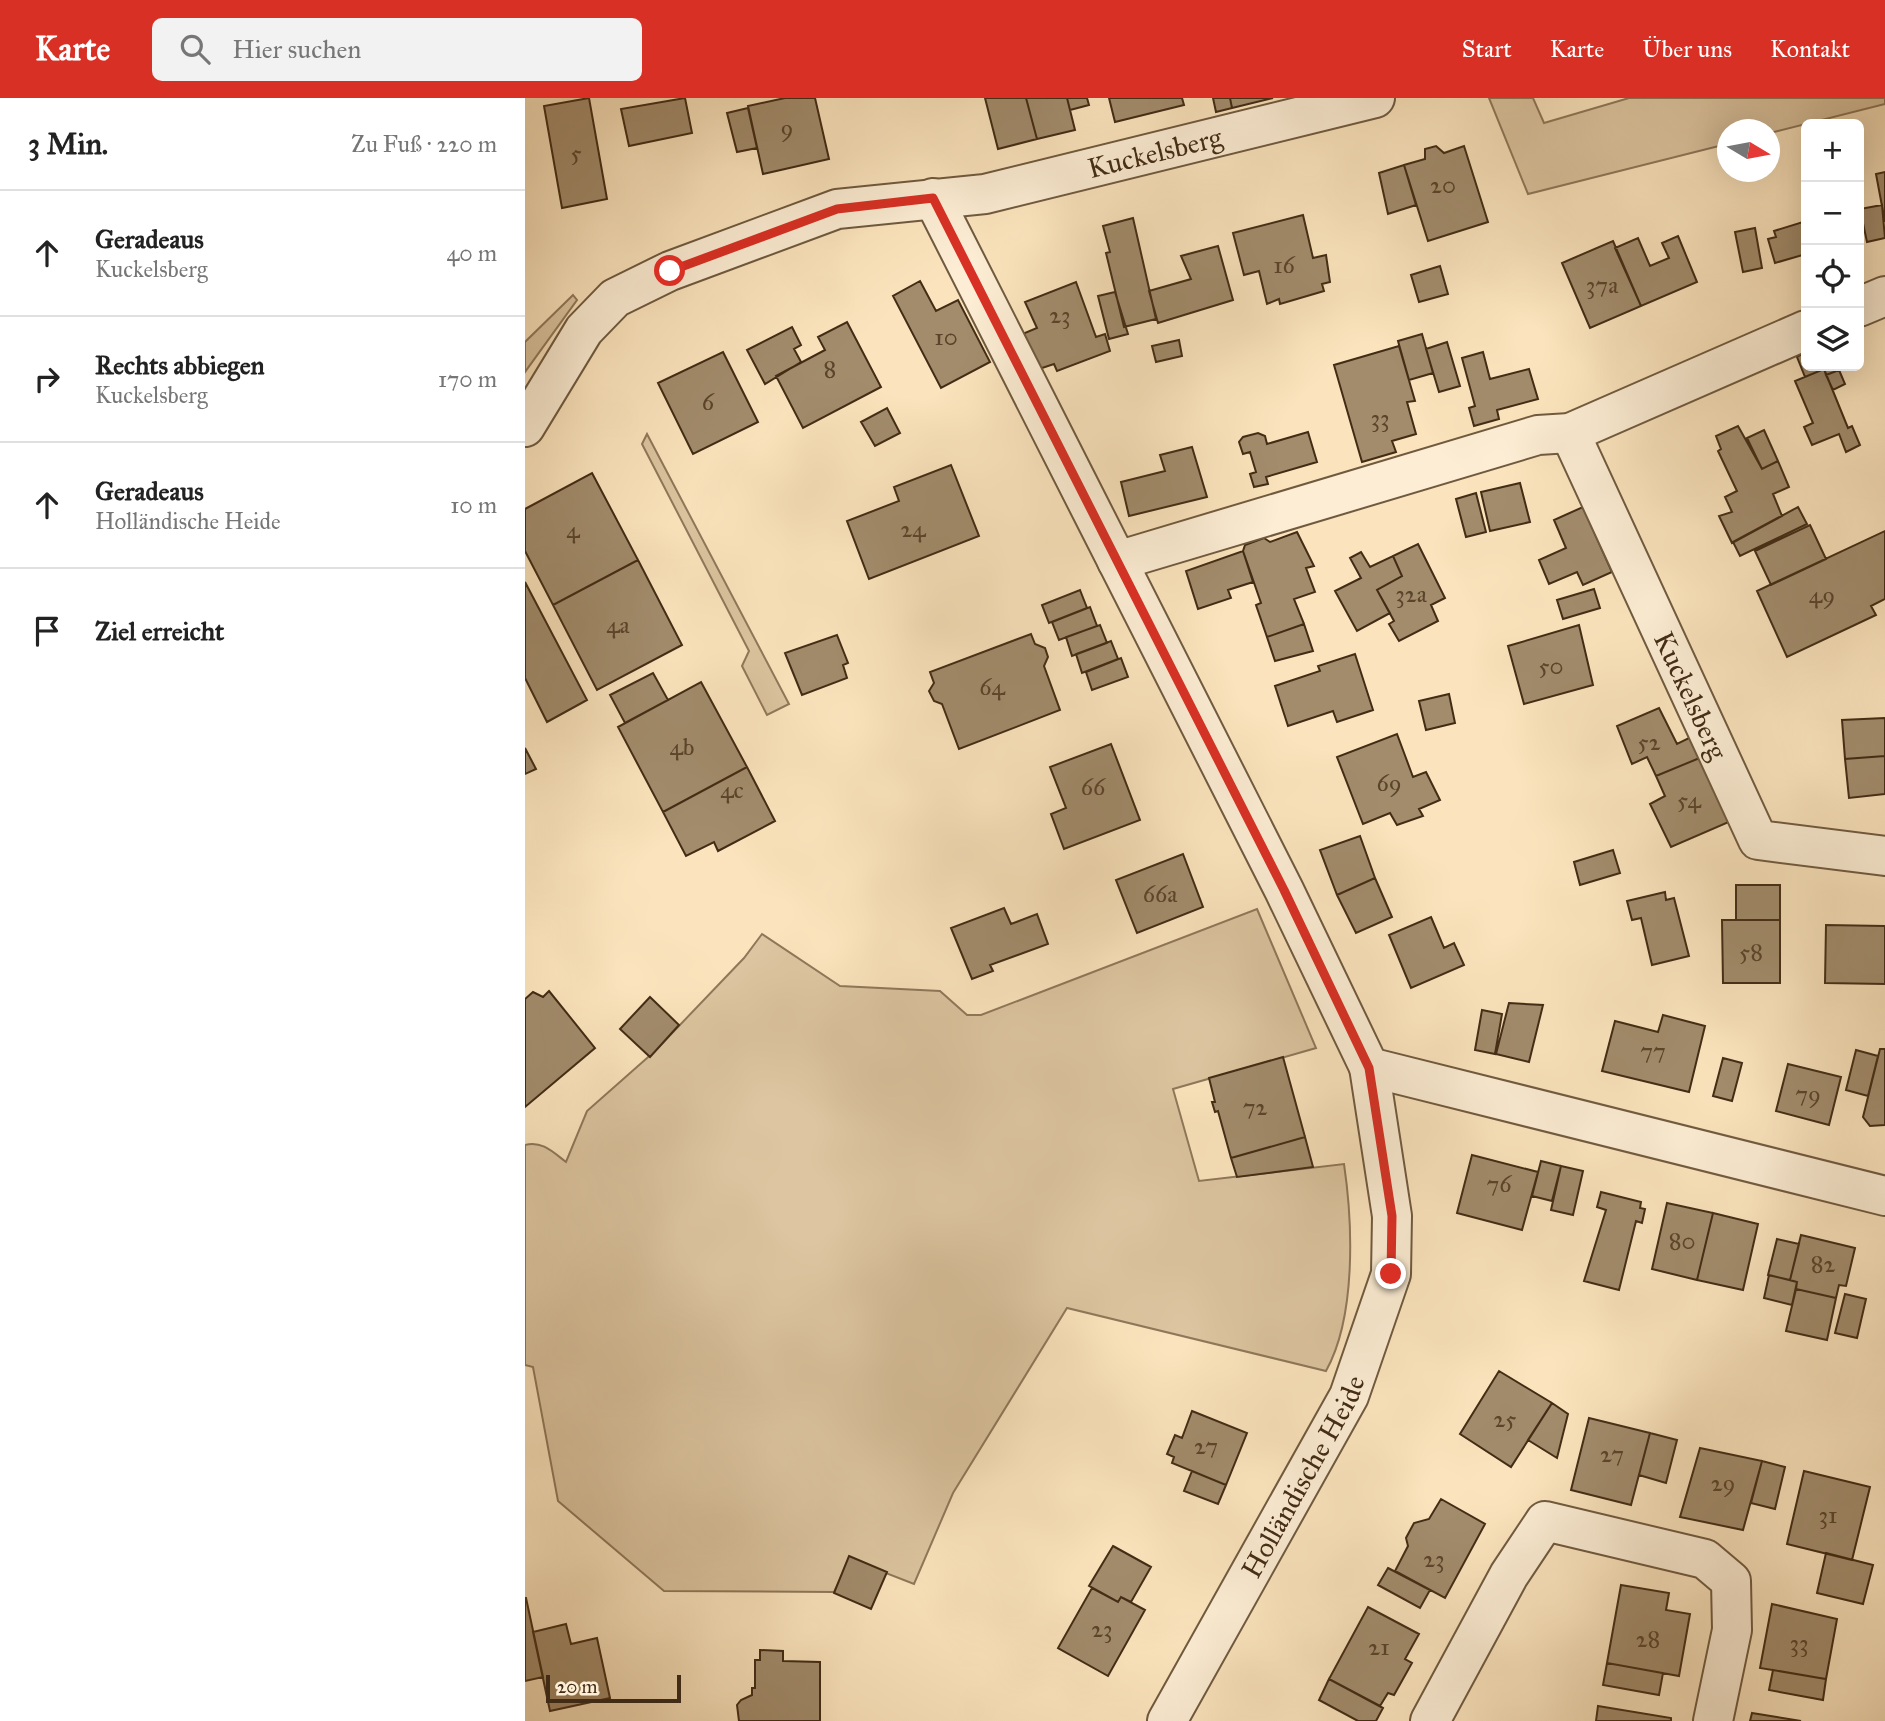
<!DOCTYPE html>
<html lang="de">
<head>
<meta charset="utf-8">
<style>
  body { margin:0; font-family:"IM FELL Great Primer",serif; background:#f2f2f2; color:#222 }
  .controls { position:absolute; right:21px; top:21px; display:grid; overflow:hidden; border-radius:10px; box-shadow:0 7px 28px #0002 }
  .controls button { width:63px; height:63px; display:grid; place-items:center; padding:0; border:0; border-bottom:2px solid #e0e0e0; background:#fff; color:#222; font:35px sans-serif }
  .compass { position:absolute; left:1192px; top:21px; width:63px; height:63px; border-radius:50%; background:#fff; box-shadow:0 7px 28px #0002; rotate:100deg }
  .scale { position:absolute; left:21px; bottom:18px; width:135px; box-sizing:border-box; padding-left:7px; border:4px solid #422c15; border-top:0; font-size:19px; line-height:24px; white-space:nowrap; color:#422c15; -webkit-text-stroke:5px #fcedd4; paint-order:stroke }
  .stop { position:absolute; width:21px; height:21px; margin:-16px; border:5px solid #d93025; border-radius:50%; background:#fff }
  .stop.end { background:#d93025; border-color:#fff; box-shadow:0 2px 7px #0008 }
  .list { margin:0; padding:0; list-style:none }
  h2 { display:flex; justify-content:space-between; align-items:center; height:91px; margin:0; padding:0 28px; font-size:30px }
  h2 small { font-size:23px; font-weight:400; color:#767676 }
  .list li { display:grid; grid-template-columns:46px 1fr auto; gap:21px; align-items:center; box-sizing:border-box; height:126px; padding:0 28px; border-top:2px solid #e0e0e0 }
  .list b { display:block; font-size:26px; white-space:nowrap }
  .list p { margin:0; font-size:23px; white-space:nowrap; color:#767676 }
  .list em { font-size:23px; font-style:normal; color:#767676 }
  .icon { flex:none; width:38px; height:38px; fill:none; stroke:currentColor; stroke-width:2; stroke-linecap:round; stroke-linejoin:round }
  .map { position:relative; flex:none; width:1360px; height:1623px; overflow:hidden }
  header { display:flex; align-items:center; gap:42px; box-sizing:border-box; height:98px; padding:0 35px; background:#d93025; color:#fff }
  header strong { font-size:33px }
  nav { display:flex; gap:38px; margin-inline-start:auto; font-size:24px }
  .search { width:490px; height:63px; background:#f2f2f2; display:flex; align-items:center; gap:18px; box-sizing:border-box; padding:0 24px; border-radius:10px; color:#767676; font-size:26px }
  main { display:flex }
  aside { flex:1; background:#fff }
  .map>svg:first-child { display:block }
  .green { fill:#dcc5a0; stroke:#8f785a; stroke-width:2 }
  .building { fill:#a28c6c; stroke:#422c15; stroke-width:2 }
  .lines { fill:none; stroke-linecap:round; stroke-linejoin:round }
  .minor-casing { stroke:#705a3f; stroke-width:42 }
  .minor { stroke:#fcedd4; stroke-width:38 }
  .route { stroke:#d93025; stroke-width:9 }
  .labels { text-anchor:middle; stroke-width:5; stroke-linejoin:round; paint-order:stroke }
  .number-label { font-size:24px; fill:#5a442b }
  .street-label { font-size:28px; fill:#422c15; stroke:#fcedd4 }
</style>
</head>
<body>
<header>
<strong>Karte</strong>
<div class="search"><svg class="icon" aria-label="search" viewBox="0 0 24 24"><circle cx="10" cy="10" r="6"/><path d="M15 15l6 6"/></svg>Hier suchen</div>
<nav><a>Start</a><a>Karte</a><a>Über uns</a><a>Kontakt</a></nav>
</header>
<main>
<aside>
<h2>3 Min.<small>Zu Fuß · 220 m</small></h2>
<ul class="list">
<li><svg class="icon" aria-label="ahead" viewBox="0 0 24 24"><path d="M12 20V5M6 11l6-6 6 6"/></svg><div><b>Geradeaus</b><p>Kuckelsberg</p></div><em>40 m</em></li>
<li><svg class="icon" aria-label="right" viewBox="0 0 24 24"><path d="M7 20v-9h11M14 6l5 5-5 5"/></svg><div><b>Rechts abbiegen</b><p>Kuckelsberg</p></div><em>170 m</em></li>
<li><svg class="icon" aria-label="ahead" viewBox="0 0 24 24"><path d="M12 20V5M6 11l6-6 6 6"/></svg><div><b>Geradeaus</b><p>Holländische Heide</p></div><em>10 m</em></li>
<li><svg class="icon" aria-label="arrive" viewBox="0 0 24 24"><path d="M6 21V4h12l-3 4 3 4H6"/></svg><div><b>Ziel erreicht</b></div></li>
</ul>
</aside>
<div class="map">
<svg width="1360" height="1623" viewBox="0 0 1360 1623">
  <rect width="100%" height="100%" fill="#fbe4bd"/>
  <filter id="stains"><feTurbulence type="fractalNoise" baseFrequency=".00286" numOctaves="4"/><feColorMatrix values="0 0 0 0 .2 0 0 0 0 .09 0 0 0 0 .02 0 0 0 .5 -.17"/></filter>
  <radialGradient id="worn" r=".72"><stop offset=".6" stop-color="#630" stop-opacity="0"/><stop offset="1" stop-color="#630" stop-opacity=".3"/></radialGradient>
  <path class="green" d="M964,0H1008L1019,25L1104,0H1360V6L1245,35L1244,32H1202V46L1003,96Z
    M48,197L52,202L0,274V244Z
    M122,336L264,606L242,617L217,568L224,553L117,346Z
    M732,811L791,950L648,991L674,1083L819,1066C828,1127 831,1219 801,1273L542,1210L428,1395L389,1486L325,1461L309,1494L139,1493L33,1403L8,1269L0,1267V1047C17,1042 29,1055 41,1064L62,1013L130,953L219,860L237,836L315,888L415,893L442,917H456Z"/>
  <path class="building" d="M64,0L82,101L37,110L19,8Z
    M160,0L167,35L104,48L96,11Z
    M260,0H290L304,61L238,76L223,8Z
    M460,0H501L512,41L473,51Z
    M501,0H542L550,32L512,41Z
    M542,0H562L564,7L545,12Z
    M584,0H657L659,7L590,24Z
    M688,0H705L707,10L691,14Z
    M705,0H748L707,10Z
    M223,10L232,50L212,54L202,15Z
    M911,48L919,55L939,48L963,124L903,143L879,67L900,61V51Z
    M879,67L891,107L863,116L854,75Z
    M1360,74V124L1351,76Z
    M1357,107L1360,140L1342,144L1335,111Z
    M778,117L788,160L801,157L805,184L797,186L799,193L755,206L754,201L742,206L734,173L719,177L708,135Z
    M608,120L631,221L599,229L581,155L585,154L578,128Z
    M1281,123V156L1250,165L1243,141L1251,139L1249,133Z
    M1230,130L1237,170L1218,174L1210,134Z
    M1153,138L1172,184L1116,208L1090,150L1113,140L1125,168L1144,160L1137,145Z
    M1088,143L1116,208L1065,230L1037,165Z
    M693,148L708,202L633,225L624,193L666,181L656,158Z
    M915,168L923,196L894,204L886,177Z
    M395,183L411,213L433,202L465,264L416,290L368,198Z
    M551,184L571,239L580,236L585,253L532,273L529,266L511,272L495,237L512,230L500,204Z
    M590,194L603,236L584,241L573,198Z
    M322,224L356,289L278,330L251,278L300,252L293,239Z
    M267,229L276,247L269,251L276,264L240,286L222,252Z
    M897,236L908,275L884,282L873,243Z
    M654,242L657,258L631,264L627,248Z
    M922,244L935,288L914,294L901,251Z
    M874,248L890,303L882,304L891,336L867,343L871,354L837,364L809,267Z
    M198,254L233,324L168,356L133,285Z
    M958,254L965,281L1004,271L1013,301L972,312L974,321L949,328L944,310L950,308L937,260Z
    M1281,254V268H1316L1317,271L1301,277L1299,271L1280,279L1272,259Z
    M1299,271L1323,330L1327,328L1335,347L1321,354L1314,336L1287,347L1279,329L1288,325L1270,283Z
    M1314,272L1320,286L1308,292L1301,277Z
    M362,310L375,335L350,348L336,324Z
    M1213,328L1237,371L1253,363L1264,389L1248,396L1257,418L1207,445L1194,418L1207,414L1200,399L1212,393L1193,353L1196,351L1191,338Z
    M1239,332L1253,363L1237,371L1222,340Z
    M783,334L792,364L741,379L743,386L729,389L725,376L731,374L725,354L718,356L714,344L718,339L733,335L740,338L742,346Z
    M667,349L682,399L604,418L596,384L640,373L635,357Z
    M426,367L454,438L344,481L322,423L374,403L369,389Z
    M67,375L113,462L28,507L0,453V411Z
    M995,385L1005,424L965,433L956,394Z
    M951,395L961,434L941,439L931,401Z
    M1058,409L1087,474L1058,487L1052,474L1024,486L1014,462L1041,450L1029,422Z
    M1273,409L1282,426L1215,458L1208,444Z
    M1285,427L1301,461L1246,487L1230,453Z
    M1360,433V501L1346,508L1351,517L1262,559L1232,493Z
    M772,434L789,468L781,470L790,494L769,501L779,526L742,539L731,507L736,505L718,453L720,447L739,440L745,444Z
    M893,446L920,500L906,507L913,523L874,543L864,526L869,523L852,492L877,478L868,458Z
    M718,453L728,484L703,492L706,500L673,511L661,473Z
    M836,454L845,469L868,458L877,478L852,492L865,515L832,533L810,493L836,480L825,460Z
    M113,462L157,547L72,592L28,507Z
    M0,484L62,602L22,624L0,580Z
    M1069,491L1075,510L1038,521L1032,502Z
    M555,492L562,510L524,525L517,507Z
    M565,509L572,528L534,542L527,524Z
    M779,526L788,553L750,563L742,539Z
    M575,527L582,545L547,558L541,539Z
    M1054,527L1068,587L999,606L983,548Z
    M506,536L510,546L520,550L523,559L519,568L535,612L434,651L417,606L409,603L404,593L409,585L405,574Z
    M312,537L323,565L318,567L322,580L277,597L260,555Z
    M586,543L593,561L557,575L551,556Z
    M830,556L848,612L812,624L808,613L763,628L750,588L795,573L793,568Z
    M596,560L603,579L567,592L561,574Z
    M128,575L143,602L100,625L85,597Z
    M176,584L222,669L138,714L93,629Z
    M924,596L930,625L901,632L894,603Z
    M1134,610L1152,646L1168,638L1177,659L1131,678L1122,659L1107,666L1092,628Z
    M1360,620V658L1320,661L1317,622Z
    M872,636L888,679L901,674L915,702L894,711L898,718L872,727L865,715L838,726L812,659Z
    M586,646L615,722L539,751L526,716L541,710L525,669Z
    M0,650L11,671L0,676Z
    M1360,658V696L1324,700L1320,661Z
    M1177,659L1206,723L1146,749L1125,706L1140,698L1131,678Z
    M222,669L250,723L193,753L189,744L161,758L138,714Z
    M835,738L850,780L812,797L795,752Z
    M1088,752L1095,775L1055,787L1049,764Z
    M658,756L678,809L612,835L591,782Z
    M850,780L867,819L831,835L812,797Z
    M1211,787H1255V822H1211Z
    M1140,794L1141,802L1149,800L1164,858L1127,867L1116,820L1107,822L1102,803Z
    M479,810L486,826L512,816L523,846L465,867L468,873L447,881L426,830Z
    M906,819L919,850L929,845L939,867L886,890L864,837Z
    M1197,822H1255V885H1198Z
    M1301,827L1360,828V886L1300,885Z
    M24,893L70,950L0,1009V901L8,894L18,899Z
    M125,899L154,927L125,959L95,931Z
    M984,905L1018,907L1004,964L971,956Z
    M957,912L977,916L970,956L950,952Z
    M1138,917L1180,928L1164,994L1077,973L1090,923L1133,934Z
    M1355,951H1360V1027L1345,1028L1338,1019Z
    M1331,952L1353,958L1343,998L1321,992Z
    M758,959L780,1039L706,1060L693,1013L690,1014L687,1004H690L684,980Z
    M1198,960L1217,965L1207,1003L1188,998Z
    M1263,966L1316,979L1304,1027L1251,1013Z
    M780,1039L788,1069L712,1079L706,1060Z
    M947,1057L1013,1074L997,1132L932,1115Z
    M1016,1063L1036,1068L1027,1103L1007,1098Z
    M1036,1068L1058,1073L1048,1117L1026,1112Z
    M1076,1094L1116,1104L1115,1110L1120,1111L1117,1125L1111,1123L1094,1192L1059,1183L1081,1112L1072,1109Z
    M1142,1105L1188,1115L1172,1182L1127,1171Z
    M1188,1115L1233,1126L1218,1192L1172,1182Z
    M1276,1137L1330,1150L1321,1188L1314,1187L1311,1200L1271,1191L1272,1184L1265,1182Z
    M1252,1141L1274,1146L1265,1182L1243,1177Z
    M1244,1177L1272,1184L1267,1207L1239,1200Z
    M1271,1191L1311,1200L1302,1242L1261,1233Z
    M1320,1196L1341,1201L1332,1240L1310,1235Z
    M974,1273L1027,1305L986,1369L935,1336Z
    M1027,1305L1043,1316L1032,1360L1003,1342Z
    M667,1313L722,1335L701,1387L647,1365L649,1359L642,1356L650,1337L657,1340Z
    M1064,1320L1125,1335L1106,1407L1046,1392Z
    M1125,1335L1152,1342L1141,1385L1114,1377Z
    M1175,1350L1237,1363L1218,1432L1155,1419Z
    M1237,1363L1260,1369L1250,1411L1226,1405Z
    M667,1373L701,1387L693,1406L659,1393Z
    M1279,1373L1345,1389L1327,1462L1262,1446Z
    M916,1401L960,1426L920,1500L870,1473L883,1448L881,1440L889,1425L904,1421Z
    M588,1448L626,1469L606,1504L596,1499L593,1504L564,1488Z
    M1301,1455L1348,1467L1338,1506L1292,1495Z
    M324,1458L362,1474L346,1511L309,1495Z
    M863,1470L905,1492L895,1510L853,1487Z
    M1096,1487L1144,1495L1141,1512L1165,1516L1154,1578L1082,1565Z
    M567,1490L593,1504L596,1499L620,1512L583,1578L533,1550Z
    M1,1500L18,1579L0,1583V1500Z
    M1247,1506L1312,1521L1301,1581L1235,1570Z
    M843,1509L894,1536L880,1561L887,1565L869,1597L863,1595L855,1608L804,1581Z
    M41,1526L46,1546L72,1540L85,1600L25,1613L8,1534Z
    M235,1552L258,1553V1563L295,1564V1623H214L212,1607L216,1602L227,1597V1590H230V1562H235Z
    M1082,1565L1138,1575L1134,1597L1078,1587Z
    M1248,1572L1301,1581L1298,1602L1244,1592Z
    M804,1581L858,1610L851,1623H833L794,1602Z
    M1073,1608L1146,1620V1623H1071Z
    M1227,1615L1276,1623H1225Z"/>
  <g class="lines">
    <defs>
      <g id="minor">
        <path d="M408,100L759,792L844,969L1360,1098"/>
        <path d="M1334,209L1360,198"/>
        <path id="s1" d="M0,329L59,232L90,200L145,173L312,111L460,96L850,0"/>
        <path id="s2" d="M1045,335L1233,742L1360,758"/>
        <path d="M592,463L1013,337L1045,335L1281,232"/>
        <path id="s3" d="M642,1623L824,1298L866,1176L867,1118L844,969"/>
        <path d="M905,1623L984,1477L1020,1423L1180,1461L1206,1483L1207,1532L1188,1623"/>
      </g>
    </defs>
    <use href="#minor" class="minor-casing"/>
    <use href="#minor" class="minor"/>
  </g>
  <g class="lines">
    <path class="route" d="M145,173L312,111L408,100L759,792L844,970L867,1118L866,1176"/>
  </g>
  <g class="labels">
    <g class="number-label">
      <text x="262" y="38">9</text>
      <text x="51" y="63">5</text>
      <text x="918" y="95">20</text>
      <text x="759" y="175">16</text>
      <text x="1077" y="195">37a</text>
      <text x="535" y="225">23</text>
      <text x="421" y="247">10</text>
      <text x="305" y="279">8</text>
      <text x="183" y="312">6</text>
      <text x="855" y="328">33</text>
      <text x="388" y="439">24</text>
      <text x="48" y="440">4</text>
      <text x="886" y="504">32a</text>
      <text x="1297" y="505">49</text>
      <text x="93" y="535">4a</text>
      <text x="1026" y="576">50</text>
      <text x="467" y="597">64</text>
      <text x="1124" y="652">52</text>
      <text x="157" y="657">4b</text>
      <text x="864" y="693">69</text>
      <text x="568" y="697">66</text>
      <text x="207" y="700">4c</text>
      <text x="1164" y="710">54</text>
      <text x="635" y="804">66a</text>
      <text x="1226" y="862">58</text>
      <text x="1128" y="961">77</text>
      <text x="1283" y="1004">79</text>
      <text x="730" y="1017">72</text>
      <text x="974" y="1094">76</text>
      <text x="1157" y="1151">80</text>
      <text x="1298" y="1174">82</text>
      <text x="980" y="1329">25</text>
      <text x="681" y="1356">27</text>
      <text x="1087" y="1364">27</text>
      <text x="1198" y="1393">29</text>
      <text x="1303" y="1425">31</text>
      <text x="909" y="1469">23</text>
      <text x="577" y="1539">23</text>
      <text x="1123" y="1549">28</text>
      <text x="1274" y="1553">33</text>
      <text x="854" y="1557">21</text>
    </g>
    <g class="street-label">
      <text dy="10" stroke="none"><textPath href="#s1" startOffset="721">Kuckelsberg</textPath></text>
      <text dy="10" stroke="none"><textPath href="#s2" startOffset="289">Kuckelsberg</textPath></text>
      <text dy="10" stroke="none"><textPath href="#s3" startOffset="280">Holländische Heide</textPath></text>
    </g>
  </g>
  <rect width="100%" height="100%" filter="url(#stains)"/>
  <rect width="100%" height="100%" fill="url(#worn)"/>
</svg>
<div class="controls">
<button>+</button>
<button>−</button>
<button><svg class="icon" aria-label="locate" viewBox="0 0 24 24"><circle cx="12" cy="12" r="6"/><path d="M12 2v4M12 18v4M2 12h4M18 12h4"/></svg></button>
<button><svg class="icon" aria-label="layers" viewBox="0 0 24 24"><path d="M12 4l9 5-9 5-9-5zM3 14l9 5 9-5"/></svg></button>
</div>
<svg class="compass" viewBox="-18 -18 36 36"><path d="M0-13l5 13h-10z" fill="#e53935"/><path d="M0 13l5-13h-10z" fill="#767676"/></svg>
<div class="scale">20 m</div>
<div class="stop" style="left:145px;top:173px"></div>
<div class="stop end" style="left:866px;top:1176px"></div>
</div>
</main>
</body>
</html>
